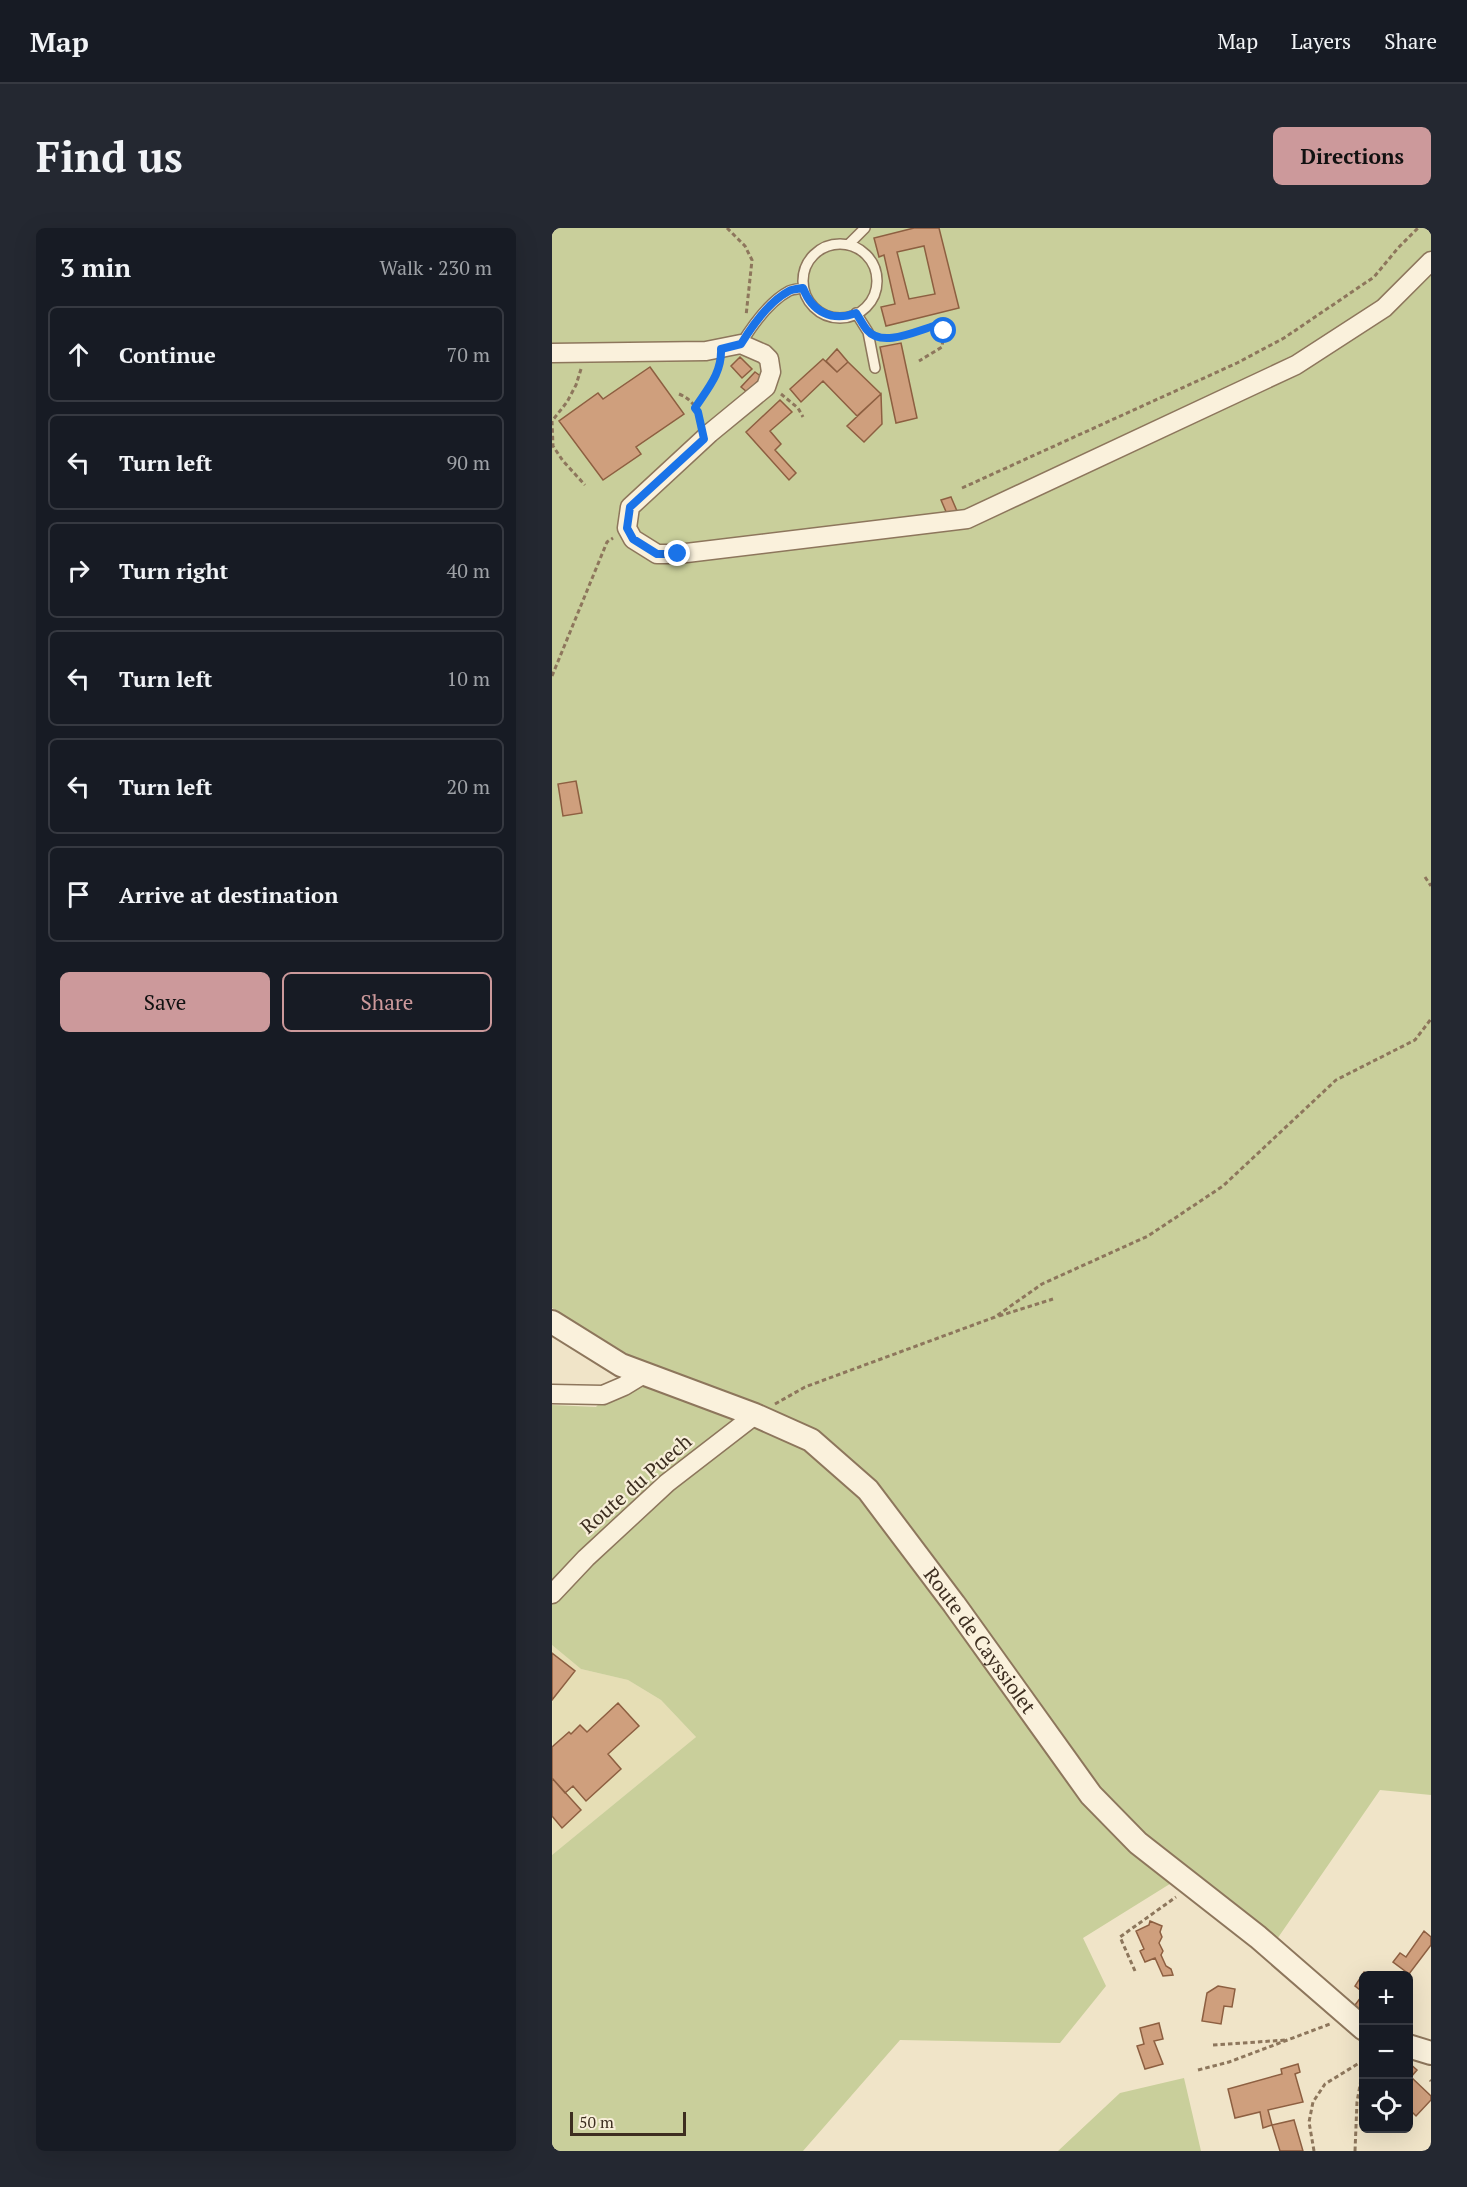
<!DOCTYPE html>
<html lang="en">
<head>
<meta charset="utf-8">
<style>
  body { margin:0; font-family:"PT Serif",serif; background:#242831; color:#f1f3f6 }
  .controls { position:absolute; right:18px; bottom:18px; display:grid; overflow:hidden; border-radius:9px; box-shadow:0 6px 24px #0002 }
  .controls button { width:54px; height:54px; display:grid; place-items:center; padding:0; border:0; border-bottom:2px solid #363941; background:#171b24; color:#f1f3f6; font:30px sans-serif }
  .scale { position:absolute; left:18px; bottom:15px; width:116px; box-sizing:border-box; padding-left:6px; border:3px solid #3d2e20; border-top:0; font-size:16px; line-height:21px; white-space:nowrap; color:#3d2e20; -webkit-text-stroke:4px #f7eed8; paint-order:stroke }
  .stop { position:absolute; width:18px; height:18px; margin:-14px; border:4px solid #1a73e8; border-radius:50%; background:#fff }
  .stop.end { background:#1a73e8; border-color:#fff; box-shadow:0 2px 6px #0008 }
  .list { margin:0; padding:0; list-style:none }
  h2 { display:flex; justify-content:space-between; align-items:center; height:78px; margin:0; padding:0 24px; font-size:26px }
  h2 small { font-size:20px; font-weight:400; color:#9ea1a6 }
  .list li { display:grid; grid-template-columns:39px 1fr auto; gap:18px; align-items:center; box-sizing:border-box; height:96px; margin:0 12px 12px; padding:0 12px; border:2px solid #363941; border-radius:9px }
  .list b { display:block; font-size:22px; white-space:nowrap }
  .list em { font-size:20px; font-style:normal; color:#9ea1a6 }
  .actions { display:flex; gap:12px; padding:18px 24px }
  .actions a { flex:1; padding:14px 0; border:2px solid #cc999b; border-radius:9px; text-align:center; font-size:21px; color:#cc999b }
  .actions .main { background:#cc999b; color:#111 }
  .icon { flex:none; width:33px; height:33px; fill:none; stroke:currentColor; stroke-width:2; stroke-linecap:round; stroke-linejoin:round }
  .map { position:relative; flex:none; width:879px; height:1923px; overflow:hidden; border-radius:9px }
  header { display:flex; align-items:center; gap:36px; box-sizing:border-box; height:84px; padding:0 30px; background:#171b24; border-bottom:2px solid #363941 }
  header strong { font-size:28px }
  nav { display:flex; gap:33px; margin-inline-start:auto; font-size:21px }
  .intro { display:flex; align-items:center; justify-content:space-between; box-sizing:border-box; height:144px; padding:0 36px }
  h1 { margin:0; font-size:42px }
  .button { padding:15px 27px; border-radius:9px; background:#cc999b; color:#111; font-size:21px; font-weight:700 }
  main { display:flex; gap:36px; padding:0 36px }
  aside { flex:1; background:#171b24; border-radius:9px; box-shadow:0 6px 24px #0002 }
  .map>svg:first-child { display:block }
  .farmland { fill:#e6deb5 }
  .green { fill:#c9cf9b }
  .building { fill:#cf9f7d; stroke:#8d5f41; stroke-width:1.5; fill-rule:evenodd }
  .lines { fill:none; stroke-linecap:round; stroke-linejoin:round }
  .service-casing { stroke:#8d765c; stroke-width:12 }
  .minor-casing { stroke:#8d765c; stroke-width:21 }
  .tertiary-casing { stroke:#8d765c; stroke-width:26 }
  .path { stroke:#8d765c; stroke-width:3; stroke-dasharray:4.5 3; stroke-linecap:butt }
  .service { stroke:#faf1dc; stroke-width:9 }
  .minor { stroke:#faf1dc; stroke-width:18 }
  .tertiary { stroke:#faf1dc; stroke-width:22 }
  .route { stroke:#1a73e8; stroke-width:8 }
  .labels { text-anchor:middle; stroke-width:4.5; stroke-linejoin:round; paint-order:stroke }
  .street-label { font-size:20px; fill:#3d2e20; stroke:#f7eed8 }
</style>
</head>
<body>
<header>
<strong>Map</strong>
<nav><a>Map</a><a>Layers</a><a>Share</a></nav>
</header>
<div class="intro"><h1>Find us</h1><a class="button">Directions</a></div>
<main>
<aside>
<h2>3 min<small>Walk · 230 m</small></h2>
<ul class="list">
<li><svg class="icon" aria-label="ahead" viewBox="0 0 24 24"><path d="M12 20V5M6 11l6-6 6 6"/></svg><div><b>Continue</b></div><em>70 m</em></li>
<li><svg class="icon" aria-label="left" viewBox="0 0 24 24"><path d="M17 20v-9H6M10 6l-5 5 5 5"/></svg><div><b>Turn left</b></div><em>90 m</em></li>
<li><svg class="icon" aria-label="right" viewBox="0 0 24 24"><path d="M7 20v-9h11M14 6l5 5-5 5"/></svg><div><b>Turn right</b></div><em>40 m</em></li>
<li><svg class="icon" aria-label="left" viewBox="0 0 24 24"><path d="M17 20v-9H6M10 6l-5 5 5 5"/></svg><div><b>Turn left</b></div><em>10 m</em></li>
<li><svg class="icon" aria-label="left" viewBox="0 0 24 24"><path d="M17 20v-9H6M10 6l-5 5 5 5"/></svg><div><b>Turn left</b></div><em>20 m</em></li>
<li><svg class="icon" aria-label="arrive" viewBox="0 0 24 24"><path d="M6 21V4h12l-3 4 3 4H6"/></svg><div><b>Arrive at destination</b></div></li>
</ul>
<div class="actions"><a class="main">Save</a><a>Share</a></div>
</aside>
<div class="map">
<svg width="879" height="1923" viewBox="0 0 879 1923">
  <rect width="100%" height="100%" fill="#f0e4c8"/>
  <path class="farmland" d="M0,1417L29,1441L76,1452L109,1472L144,1509L0,1627Z"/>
  <path class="green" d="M0,0H879V1567L828,1562L714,1727L621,1654L531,1710L554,1758L508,1815L348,1812L251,1923H0V1627L144,1509L109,1472L76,1452L29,1441L0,1417V1177L44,1179L87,1133L0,1080Z
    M632,1850L649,1923H506L568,1865Z"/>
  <path class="building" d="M362,0H387L407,80L334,98L329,79L343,76L332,27L327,29L322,10ZM372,18L383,66L357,71L345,24Z
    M349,115L365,190L344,195L328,119Z
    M285,121L296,134L285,144L274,133Z
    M188,129L200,141L190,150L179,138Z
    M271,131L285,144L296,134L329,166L305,188L271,153L249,174L238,161Z
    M98,139L132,186L84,219L89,226L51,252L7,193L46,165L51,171Z
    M203,144L210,149L195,164L189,159Z
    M329,166L330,196L312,214L295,198Z
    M228,172L240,184L218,203L229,216L223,222L244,245L237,252L194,204Z
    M399,269L405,283L395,286L389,272Z
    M24,553L30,585L11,588L6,556Z
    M0,1425L23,1443L0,1472Z
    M66,1475L87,1498L56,1526L69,1541L34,1573L21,1558L13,1565L0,1550V1519L17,1504L19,1506L28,1497L35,1504Z
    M0,1550L29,1582L10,1600L0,1588Z
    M598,1693L610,1698L608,1704L610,1709L607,1715L611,1723L609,1727L614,1738L619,1741L621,1747L611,1748L603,1730L593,1734L588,1723L592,1721L584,1703L597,1697Z
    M872,1703L879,1709V1717L857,1746L841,1734L848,1725L854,1729Z
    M812,1744L817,1748H812V1765L803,1758Z
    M666,1758L683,1761L680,1779L672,1778L669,1796L650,1793L655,1765Z
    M812,1765V1790L800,1781Z
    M607,1795L611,1811L602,1813L611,1836L593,1841L585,1818L592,1816L588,1800Z
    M856,1834L865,1842L859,1849L879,1868V1872L864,1888L856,1880Z
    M746,1836L748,1844L743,1846L751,1874L716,1882L720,1897L711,1900L708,1884L683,1890L676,1861L730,1846L729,1841Z
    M742,1892L751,1923H728L720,1897Z"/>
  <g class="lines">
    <defs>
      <path id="service" d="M251 53a37 37 0 1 1 74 0a37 37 0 1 1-74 0Z
        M296,17L313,0
        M304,85L316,104L323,140
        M189,116C200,98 218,73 237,63C241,61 247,61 251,60"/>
      <path id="minor" d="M0,125L154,123L189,116L212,126L217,131L219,144L214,159L158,205L78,279L75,300L81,311L105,326H126L415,291L744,137L832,80L879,33
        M0,1166L51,1167L72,1158L90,1147
        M0,1366L34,1330L115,1255L203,1187"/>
      <g id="tertiary">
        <path id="s1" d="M0,1094L69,1137L203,1187L259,1212L316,1262L402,1376L539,1567L586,1615L706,1709L812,1801"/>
        <path d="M856,1818L879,1825"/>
      </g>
    </defs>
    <use href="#service" class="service-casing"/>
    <use href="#minor" class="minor-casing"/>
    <use href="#tertiary" class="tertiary-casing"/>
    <path class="path" d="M175,0L193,18L200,32L194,88
      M329,109L339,110L382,98L392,103L390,119L367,133
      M29,141L24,157L15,174L0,193L1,218L11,233L33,257
      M127,166C139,171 145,179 148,192
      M229,166L246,180L251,189
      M143,180L165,146L168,137
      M410,260L685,135L732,110L822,49L846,20L866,0
      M0,448L55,314L61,310
      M873,649L879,658
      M447,1088L501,1071
      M223,1176L253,1159L443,1089L490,1056L596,1008L671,958L784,852L863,812L879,791
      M583,1743L568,1709L624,1669
      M661,1817L734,1812
      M646,1842L677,1834L778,1796
      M878,1852L879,1853
      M762,1923L757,1894L761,1874L773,1856L812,1832
      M803,1923L805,1874L812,1835"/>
    <use href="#service" class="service"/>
    <use href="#minor" class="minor"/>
    <use href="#tertiary" class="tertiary"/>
  </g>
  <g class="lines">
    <path class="route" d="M126,326H105L81,311L75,300L78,279L152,211L146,184L143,180C156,160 170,145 169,121L189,116C200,98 218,73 237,63C241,61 247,61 251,60C260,84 280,94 304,85C308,91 311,97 315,102C330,120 364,103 382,98L392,103"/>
  </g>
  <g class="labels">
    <g class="street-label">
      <text transform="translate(84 1256) rotate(-41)" y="7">Route du Puech</text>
      <text dy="7" stroke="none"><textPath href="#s1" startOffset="549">Route de Cayssiolet</textPath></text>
    </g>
  </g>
</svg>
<div class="controls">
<button>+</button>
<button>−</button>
<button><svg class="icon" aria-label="locate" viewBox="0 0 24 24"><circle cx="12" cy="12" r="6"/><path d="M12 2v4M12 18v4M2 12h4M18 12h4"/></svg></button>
</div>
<div class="scale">50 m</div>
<div class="stop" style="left:392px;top:103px"></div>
<div class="stop end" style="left:126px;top:326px"></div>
</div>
</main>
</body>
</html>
